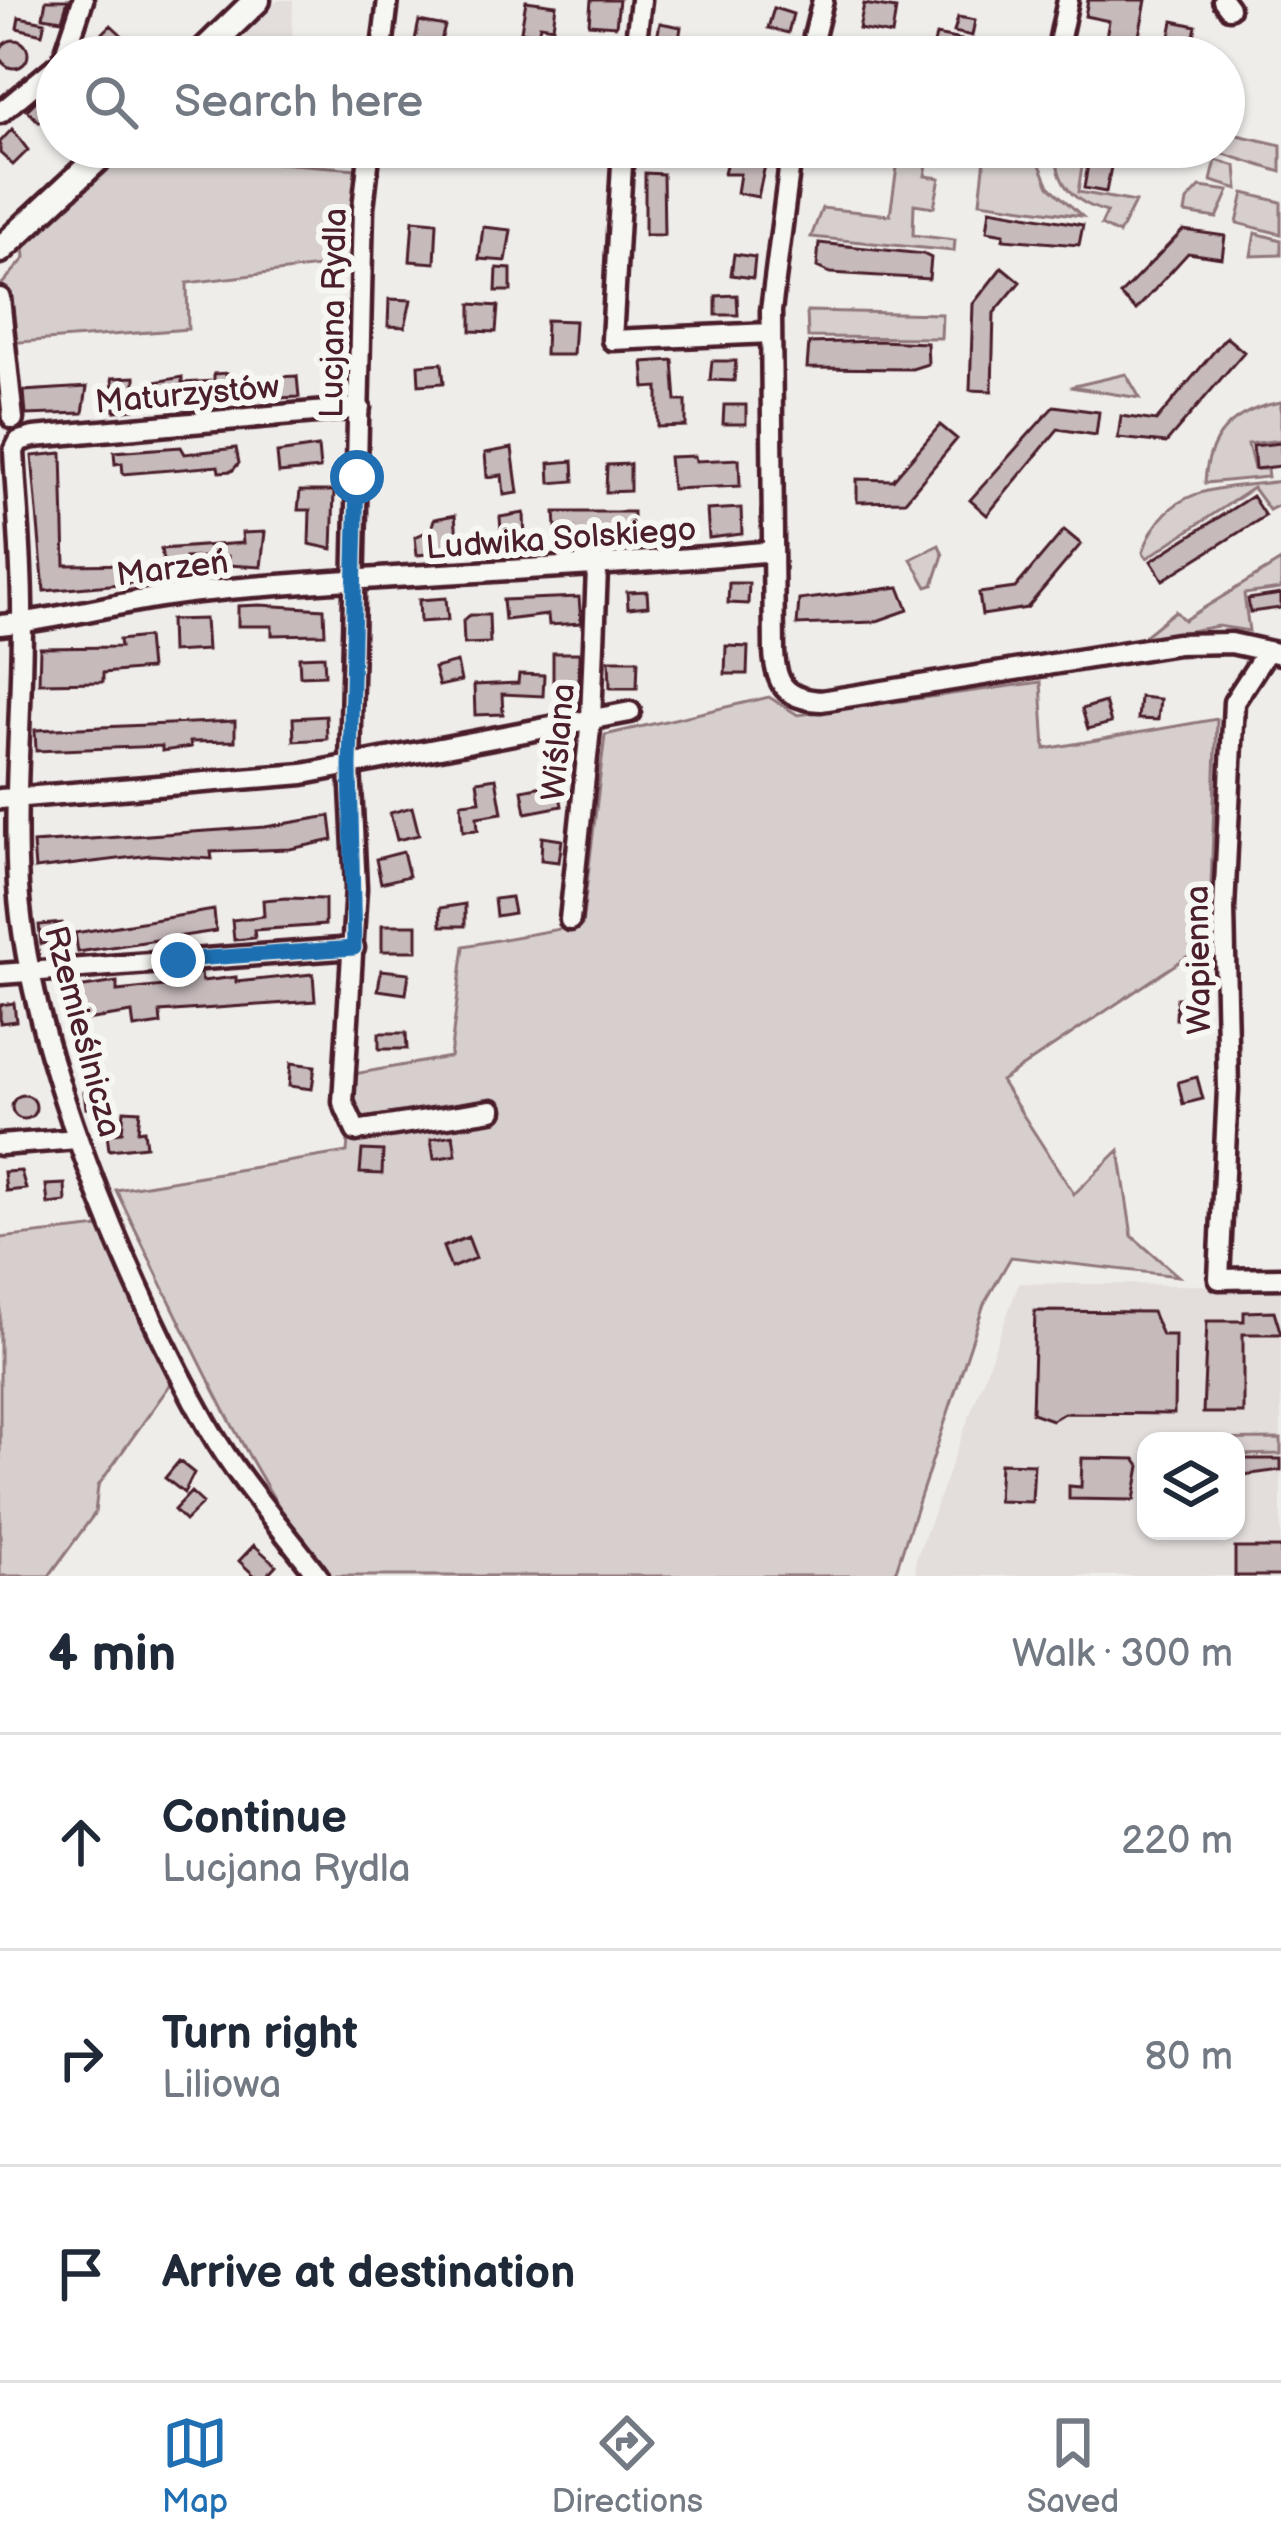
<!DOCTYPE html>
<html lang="en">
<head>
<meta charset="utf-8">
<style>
  body { margin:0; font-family:"Balsamiq Sans",sans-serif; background:#f2f2f3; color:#1f2937 }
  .controls { position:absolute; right:36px; bottom:36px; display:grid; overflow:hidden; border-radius:24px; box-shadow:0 3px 9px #0004 }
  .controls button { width:108px; height:108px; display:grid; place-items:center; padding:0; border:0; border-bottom:3px solid #e0e1e3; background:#fff; color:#1f2937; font:60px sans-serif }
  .stop { position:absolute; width:36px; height:36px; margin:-27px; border:9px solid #1f6fb2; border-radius:50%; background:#fff }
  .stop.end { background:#1f6fb2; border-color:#fff; box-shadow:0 3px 12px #0008 }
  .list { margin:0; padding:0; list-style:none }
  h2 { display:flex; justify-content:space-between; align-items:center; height:156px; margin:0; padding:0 48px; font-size:51px }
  h2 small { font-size:39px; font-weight:400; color:#747a83 }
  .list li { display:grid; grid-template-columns:78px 1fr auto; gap:36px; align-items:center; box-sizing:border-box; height:216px; padding:0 48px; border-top:3px solid #e0e1e3 }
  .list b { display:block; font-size:45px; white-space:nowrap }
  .list p { margin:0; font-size:39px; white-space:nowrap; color:#747a83 }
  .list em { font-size:39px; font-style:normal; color:#747a83 }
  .icon { flex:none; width:66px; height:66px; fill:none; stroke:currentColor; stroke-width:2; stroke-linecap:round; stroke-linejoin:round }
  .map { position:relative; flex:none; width:1281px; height:1576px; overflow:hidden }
  .search { position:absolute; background:#fff; box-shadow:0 3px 9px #0004; left:36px; right:36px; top:36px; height:132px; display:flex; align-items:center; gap:30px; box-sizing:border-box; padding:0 42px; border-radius:66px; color:#747a83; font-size:45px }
  .sheet { height:804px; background:#fff }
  nav { display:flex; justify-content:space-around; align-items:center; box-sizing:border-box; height:168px; border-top:3px solid #e0e1e3; background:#fff; font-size:33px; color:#747a83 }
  nav a { display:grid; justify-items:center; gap:6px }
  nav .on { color:#1f6fb2 }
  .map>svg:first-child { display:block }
  .built { fill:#e3dedc; fill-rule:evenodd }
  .green { fill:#d7cfce; stroke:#90777c; stroke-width:3 }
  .building { fill:#c6babb; stroke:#4a1f2b; stroke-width:3 }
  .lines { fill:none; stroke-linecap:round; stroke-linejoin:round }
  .street-casing { stroke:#4a1f2b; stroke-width:27 }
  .secondary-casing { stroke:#4a1f2b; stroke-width:33 }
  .street { stroke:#f6f6f2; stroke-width:18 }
  .secondary { stroke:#f6f6f2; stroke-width:24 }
  .route { stroke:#1f6fb2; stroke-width:15 }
  .labels { text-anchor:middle; stroke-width:12; stroke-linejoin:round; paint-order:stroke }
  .street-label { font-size:33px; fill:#4a1f2b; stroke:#f6f6f2 }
</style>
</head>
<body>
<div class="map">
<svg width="1281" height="1576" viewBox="0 0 1281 1576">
  <rect width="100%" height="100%" fill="#efedea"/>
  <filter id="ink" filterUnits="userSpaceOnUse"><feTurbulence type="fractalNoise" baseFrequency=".00833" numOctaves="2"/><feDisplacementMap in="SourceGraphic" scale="24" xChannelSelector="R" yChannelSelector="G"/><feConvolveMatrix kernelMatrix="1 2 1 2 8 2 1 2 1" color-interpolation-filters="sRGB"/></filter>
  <g filter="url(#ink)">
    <path class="built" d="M278,0H293L292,57H215Z
      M178,147H282L281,162L179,155Z
      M1019,1283L1281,1286V1576H916L915,1562ZM1146,1441H1236V1531H1146Z"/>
    <path class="green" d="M1224,132L1281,145V172L1214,151L1224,147Z
      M134,147H178L179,155L356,169L351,263L187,283L188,329L8,343L2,284L25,258L24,245Z
      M900,147H930L925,176L940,178L934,207L914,204L913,235L955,240L954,251L811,237L822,208L890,215Z
      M1057,147H1085L1078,192L1135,202L1119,234L1101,225L1107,212C1074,203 1054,183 1057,147Z
      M985,158L1038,160L1049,186L1082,216L980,202Z
      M1216,160L1236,166L1238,189L1211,181Z
      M1200,187L1229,191L1217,218L1185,213L1187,201Z
      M1244,193L1281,202V234L1237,223Z
      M1255,233L1281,240V255L1251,256Z
      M807,311L942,314L941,338L808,337Z
      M1126,374L1140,398L1070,387Z
      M1281,402V440L1248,444L1254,469H1267L1268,477L1205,483C1207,435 1235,410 1281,402Z
      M1281,481V504L1269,510L1253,488L1147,558L1143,552C1167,482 1220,490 1281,481Z
      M939,545L943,555L933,585L927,587L911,559Z
      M1281,561V589L1244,594L1249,631L1218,626L1139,640L1175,611L1184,620Z
      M1041,682L1045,749L1217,719L1209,942L1001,1081L1074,1194L1119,1150L1132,1236L1178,1276L1011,1257L984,1304L894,1576H325C239,1457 181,1321 116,1190L347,1152L354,1074L450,1057L464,946L582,925L605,735L769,697L798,715Z
      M109,1226L177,1375L98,1486L95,1513L49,1576H0V1238Z
      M1281,1439V1454L1236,1455V1441L1168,1440Z"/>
    <path class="building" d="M46,0H68L62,20L43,17Z
      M591,0H619L616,26L589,24Z
      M1088,0H1146L1136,51L1125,49L1126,41L1106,37L1109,21L1085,16Z
      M526,1L556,5L553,27L540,25L538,34L521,31Z
      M864,4L896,9L892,35L859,29Z
      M774,8L793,14L788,33L768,28Z
      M19,17L45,22L42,34L17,28Z
      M958,17L975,20L972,36L954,32Z
      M419,21L445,26L440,45L415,40Z
      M1173,21L1196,26L1190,57H1166Z
      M660,23L681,27L677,53L655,49Z
      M111,25L125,38L110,54L96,40Z
      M936,35L961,40L957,57H931Z
      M0 54a14 14 0 1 1 28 0a14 14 0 1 1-28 0Z
      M42,95L54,108L39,122L27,110Z
      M12,129L28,150L13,165L0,153V142Z
      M730,147H769L758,197L737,193L740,174H724Z
      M1091,147H1115L1106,192L1084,188Z
      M645,173L663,174L664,235H645Z
      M990,209L1083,225L1079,245L1003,239L1004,234L987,231Z
      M413,220L437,222L435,263L410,261Z
      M483,227L511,230L506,261L479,259Z
      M1183,230L1225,236L1222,258L1188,253L1136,310L1120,295Z
      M819,243L923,254L931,258L929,279L830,273L817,267Z
      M734,254L755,257L753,278L731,275Z
      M1002,267L1020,282L994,313L992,391L970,390L973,304Z
      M497,268L511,269V291H496Z
      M737,295L738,315H716V296Z
      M389,299L411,300L405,327L388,326Z
      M471,304L498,306L496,332L471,331Z
      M546,320L575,321L573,355H545Z
      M1226,337L1244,352L1166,443L1118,438L1121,416L1156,421Z
      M879,341L927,343L928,364L912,369L807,368L809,343Z
      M673,360L676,401H686V426L658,427V387L645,388L643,362Z
      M712,361H736L734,381L710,380Z
      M442,363L444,383L419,385L418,365Z
      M227,373V379L297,376L299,397L156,404L155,382L182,377V383L214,381V374Z
      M135,377V409L115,411L112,378Z
      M87,387L83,413L26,415L24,391Z
      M724,405H746V424H723Z
      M1054,406L1099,412L1096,435L1058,429L987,515L970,500Z
      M940,425L957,439L905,501L857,502V479L893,480Z
      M1281,443V466L1255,469L1253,446Z
      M181,447L185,454L236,448L239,463L232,471L219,472L218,466L123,474L122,463L115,464L114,452Z
      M318,447L320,469L279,473L277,453Z
      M512,448L518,493L504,495L502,475L487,477L485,453Z
      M62,453L65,565L142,564L143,582L44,591L32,456Z
      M695,456L696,461L739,459L740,486L672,489L669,457Z
      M573,461L574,481L550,483L549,463Z
      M630,464V491L606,492L607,465Z
      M300,491H334L332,549L309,544L310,510H298Z
      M1252,496L1265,516L1163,580L1151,561Z
      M741,508L742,534L709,538L707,510Z
      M555,512H633V538L593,539V547H574V528L556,527Z
      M524,513L525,542L502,545L500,517Z
      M455,515L458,551L417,555L415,537L431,530L434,519Z
      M1064,530L1081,544L1027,608L982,615L979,593L1015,588Z
      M265,532L261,567L228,565V556L185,558L188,574L166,578L161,549L243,543L242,533Z
      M729,583H749L748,604L728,603Z
      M899,587L908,610L874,622L797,625L799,600Z
      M647,591L648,606L628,608L627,592Z
      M1281,594V608L1250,612L1248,599Z
      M579,597L581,623L549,625L548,615L505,620L503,600Z
      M446,598L448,620L420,622L419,600Z
      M260,605L324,609L325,634L272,635V626H238V606Z
      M470,615H489L490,643L464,644L463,621Z
      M205,619L207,650L171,652L170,620Z
      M147,637L150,669L103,673V682L39,683L40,648L120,647L119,640Z
      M726,646L748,647L747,674H725Z
      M553,653H579V682H553Z
      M324,656L325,675L300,676L299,657Z
      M609,660H638L637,688H610Z
      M457,662L461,681L439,686L434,668Z
      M519,674L544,675L543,696L502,694L503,714L475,715L474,685L518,683Z
      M1140,697L1160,699L1158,720L1138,719Z
      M1105,702L1111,723L1088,729L1082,709Z
      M326,716L327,739L294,741L293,718Z
      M235,721V741L190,742L191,747L162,751V746L36,751L35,730Z
      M496,778L502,813L477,817L478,830L463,831L461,803L480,801L477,781Z
      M558,783L562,806L526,813L522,790Z
      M412,807L419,835L397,840L390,813Z
      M330,816L333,840L290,849L211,852L212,859L151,855L35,869L33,843L265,827Z
      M542,837L562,840L559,862L541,860Z
      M403,852L409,876L381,883L376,859Z
      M511,897L514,913L496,916L494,899Z
      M286,898L325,899V925L254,930L255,938L234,940L232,920L264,916L263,900Z
      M465,904V926H441L440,908Z
      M214,910L216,931L78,952L75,933Z
      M62,923L64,941L41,944L39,925Z
      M382,925H417V951H382Z
      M381,970L409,973L406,994L378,990Z
      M201,973L202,981L236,977V982L313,974L315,1001L160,1012L161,1024L134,1028L132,1013L66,1023L64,990L117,982V991L174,985L173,975Z
      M1177,998L1198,999L1197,1020L1176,1019Z
      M14,1003L16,1021L0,1023V1005Z
      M379,1033H406L407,1049H379Z
      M291,1063L315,1066L312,1089L289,1086Z
      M1197,1077L1203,1099L1183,1104L1178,1082Z
      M105,1090L106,1106L86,1108L84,1092Z
      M12 1107a12 12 0 1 1 24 0a12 12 0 1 1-24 0Z
      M124,1110L140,1111L138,1131L144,1130L146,1146L109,1150L107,1134L122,1132Z
      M453,1135L456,1155L434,1159L431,1139Z
      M362,1150L383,1151L382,1174L360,1173Z
      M21,1171L26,1189L6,1191L4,1172Z
      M65,1184L66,1202L48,1204L46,1185Z
      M468,1237L476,1258L451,1268L443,1247Z
      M1035,1311L1152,1312L1162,1335H1175L1174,1414L1064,1413L1052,1420L1032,1413Z
      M1274,1311L1281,1334H1243V1413H1203L1207,1321H1244V1312Z
      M1082,1458L1135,1459L1140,1466L1134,1500L1069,1499V1486L1081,1487Z
      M1236,1459H1281V1470L1236,1476Z
      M179,1461L194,1473L184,1493L165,1478Z
      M1000,1463L1034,1464L1032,1502L998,1501Z
      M191,1492L203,1503L185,1521L174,1510Z
      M254,1545L276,1565L266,1576H255L239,1561Z
      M1235,1548H1281V1576H1235Z"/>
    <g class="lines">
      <defs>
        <path id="street" d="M1223,0L1229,8
          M64,57L83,0
          M381,57L388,0
          M634,57L641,0
          M809,57L823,0
          M1056,57L1068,0
          M0,113L57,66
          M370,147L363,208L350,767L356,888L343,1102L356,1131L492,1110
          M623,147L612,340L771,333
          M792,147L771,311L774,652C776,685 786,699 821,701L1177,644L1231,643L1281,654
          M0,298L13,419
          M0,625C66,619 132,598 198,592C389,573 581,570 773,551
          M1267,651L1234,702L1224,909L1228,1089L1219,1279L1281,1278
          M0,799L303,774L630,712
          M570,920L591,719L597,569
          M0,974L354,948
          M0,1145L77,1139
          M318,1576C282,1528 240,1482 210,1430C129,1288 29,1049 18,886C13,798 22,711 22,623C23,566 17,508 14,451L19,441L34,437L360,408"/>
        <path id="secondary" d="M198,57L257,0
          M0,250L110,147"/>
      </defs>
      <use href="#street" class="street-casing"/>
      <use href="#secondary" class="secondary-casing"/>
      <use href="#street" class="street"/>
      <use href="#secondary" class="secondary"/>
    </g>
  </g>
  <g class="lines" filter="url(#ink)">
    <path class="route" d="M178,960L354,948L350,767L357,477"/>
  </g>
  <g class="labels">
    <g class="street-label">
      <text transform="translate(332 313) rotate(-89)" y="12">Lucjana Rydla</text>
      <text transform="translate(187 393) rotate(-5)" y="12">Maturzystów</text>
      <text transform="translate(561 537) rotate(-4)" y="12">Ludwika Solskiego</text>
      <text transform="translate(172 567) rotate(-7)" y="12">Marzeń</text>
      <text transform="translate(557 742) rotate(-85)" y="12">Wiślana</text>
      <text transform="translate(1197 960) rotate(-91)" y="12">Wapienna</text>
      <text transform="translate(84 1031) rotate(75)" y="12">Rzemieślnicza</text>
    </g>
  </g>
</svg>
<div class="controls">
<button><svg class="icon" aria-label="layers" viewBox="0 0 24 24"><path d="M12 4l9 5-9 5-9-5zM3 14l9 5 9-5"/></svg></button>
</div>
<div class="stop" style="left:357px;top:477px"></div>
<div class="stop end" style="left:178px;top:960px"></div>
<div class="search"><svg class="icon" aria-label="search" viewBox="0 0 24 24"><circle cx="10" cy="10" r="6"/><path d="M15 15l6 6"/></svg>Search here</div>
</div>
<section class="sheet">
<h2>4 min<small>Walk · 300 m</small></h2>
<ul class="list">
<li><svg class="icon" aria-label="ahead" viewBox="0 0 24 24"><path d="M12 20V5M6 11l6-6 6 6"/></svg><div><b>Continue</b><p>Lucjana Rydla</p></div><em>220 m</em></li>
<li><svg class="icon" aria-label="right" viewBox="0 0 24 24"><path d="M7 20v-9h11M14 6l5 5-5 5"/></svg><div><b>Turn right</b><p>Liliowa</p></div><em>80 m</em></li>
<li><svg class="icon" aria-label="arrive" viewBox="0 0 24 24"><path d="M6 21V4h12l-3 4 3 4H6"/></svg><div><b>Arrive at destination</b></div></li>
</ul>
</section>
<nav>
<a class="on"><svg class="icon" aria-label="map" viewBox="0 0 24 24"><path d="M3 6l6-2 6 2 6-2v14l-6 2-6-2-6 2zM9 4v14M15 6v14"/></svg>Map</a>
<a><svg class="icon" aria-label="directions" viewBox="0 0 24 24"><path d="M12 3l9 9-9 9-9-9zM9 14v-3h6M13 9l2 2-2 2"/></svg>Directions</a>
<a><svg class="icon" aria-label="saved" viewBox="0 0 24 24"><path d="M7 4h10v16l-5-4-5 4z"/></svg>Saved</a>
</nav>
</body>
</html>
